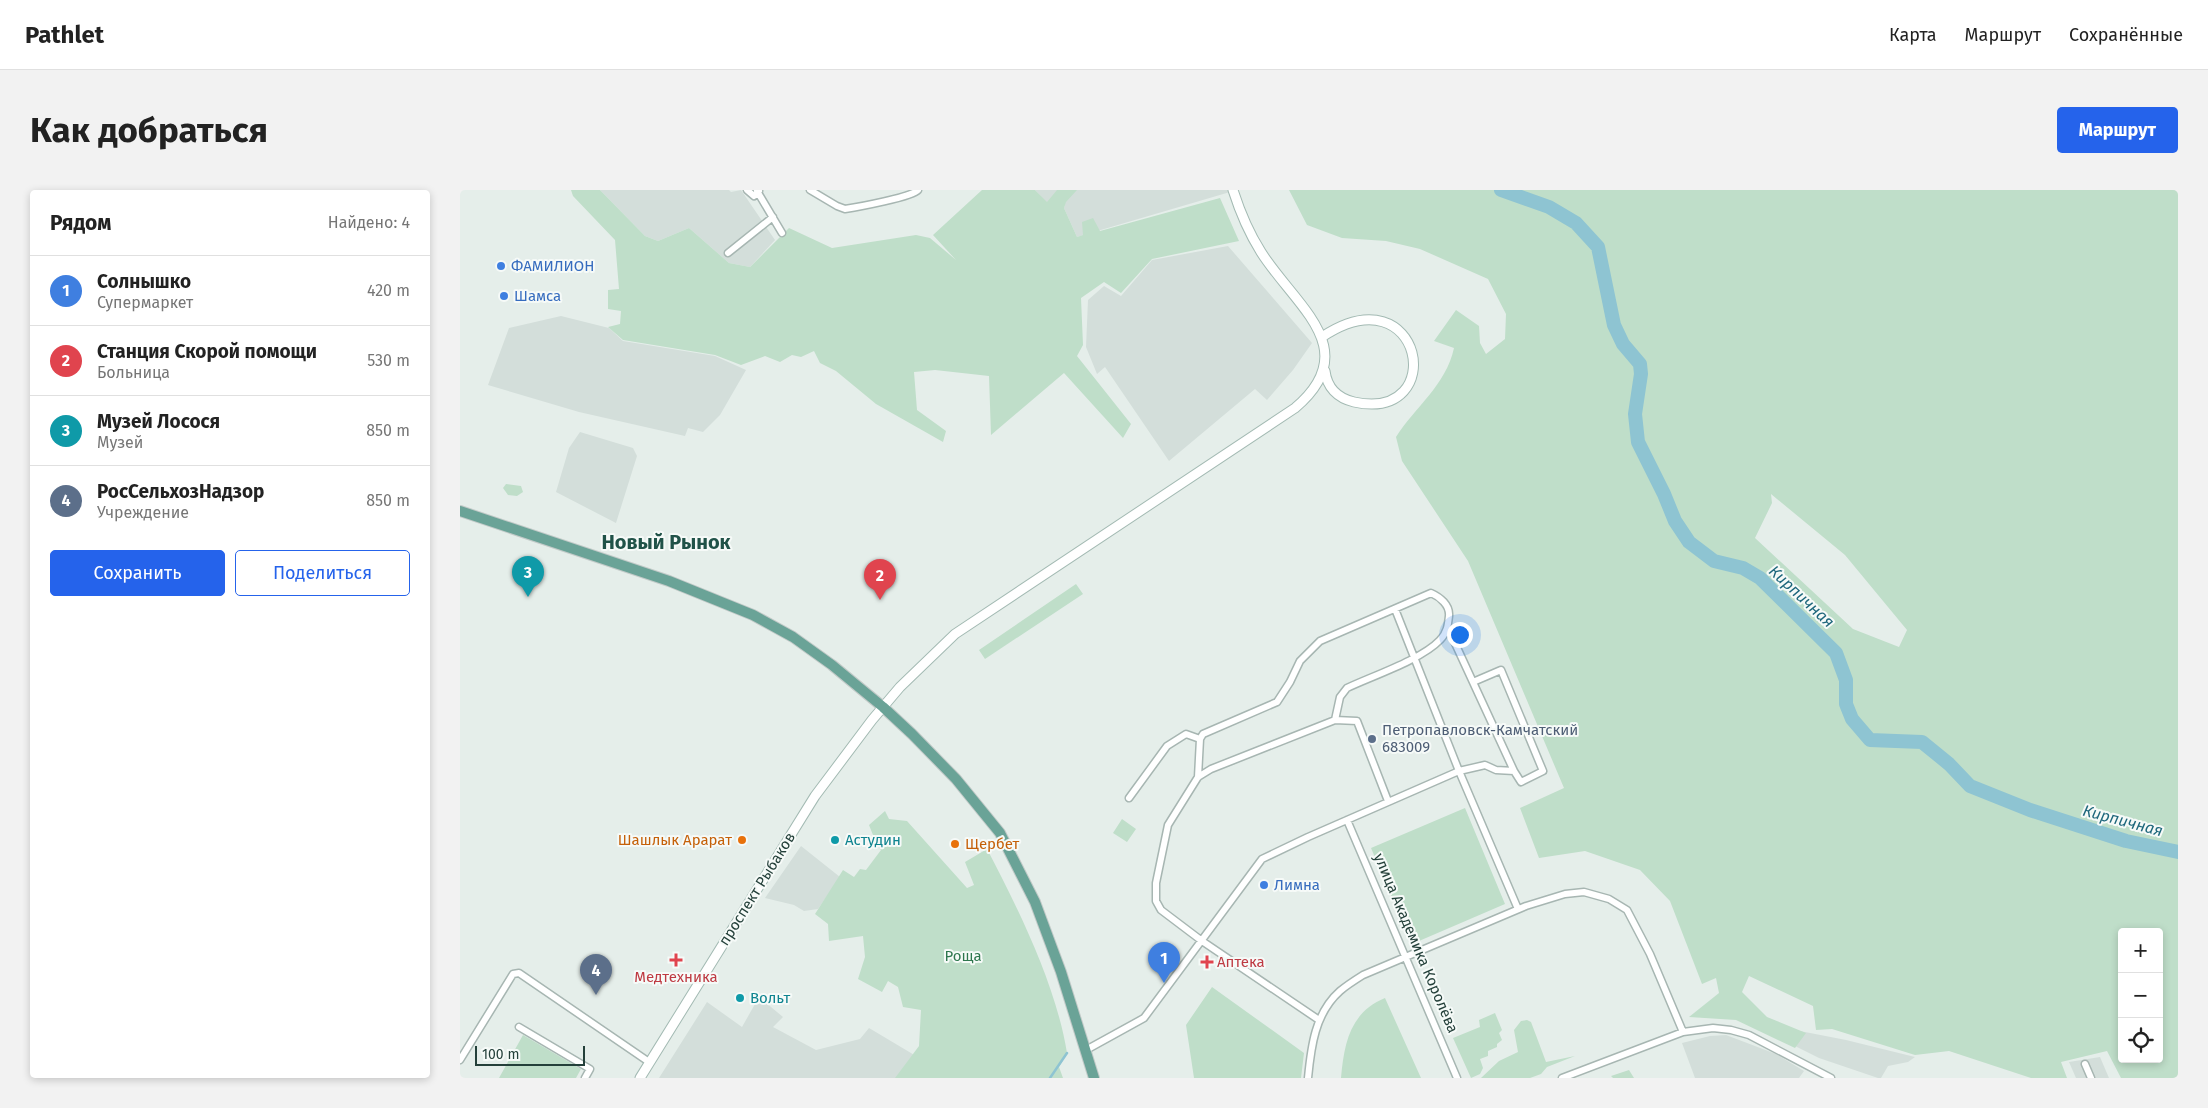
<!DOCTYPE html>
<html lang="ru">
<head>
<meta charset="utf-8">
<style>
  body { margin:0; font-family:"Fira Sans",sans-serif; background:#f2f2f2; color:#222 }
  .controls { position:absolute; right:15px; bottom:15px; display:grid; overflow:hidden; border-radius:5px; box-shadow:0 2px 8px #0003 }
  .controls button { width:45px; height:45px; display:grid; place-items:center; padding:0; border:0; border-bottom:1px solid #e0e0e0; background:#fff; color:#222; font:25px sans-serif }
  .scale { position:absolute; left:15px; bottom:12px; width:110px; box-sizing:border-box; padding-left:5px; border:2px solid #24403a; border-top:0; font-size:14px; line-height:18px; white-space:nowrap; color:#24403a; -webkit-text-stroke:4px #f6faf8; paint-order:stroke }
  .you { position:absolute; left:999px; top:444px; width:18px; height:18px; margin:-12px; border:4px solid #fff; border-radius:50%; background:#1a73e8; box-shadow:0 0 0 8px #1a73e833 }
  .badge { display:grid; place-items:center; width:32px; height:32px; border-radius:50%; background:#2563eb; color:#fff; font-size:16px; font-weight:700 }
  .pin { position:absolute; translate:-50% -41px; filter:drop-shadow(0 1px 2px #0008) }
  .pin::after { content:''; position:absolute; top:26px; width:18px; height:15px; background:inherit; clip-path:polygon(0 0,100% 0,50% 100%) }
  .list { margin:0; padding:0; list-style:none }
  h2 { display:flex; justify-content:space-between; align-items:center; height:65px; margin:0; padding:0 20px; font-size:21px }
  h2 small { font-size:16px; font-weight:400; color:#767676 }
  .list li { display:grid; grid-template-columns:32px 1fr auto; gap:15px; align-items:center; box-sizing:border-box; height:70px; padding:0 20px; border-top:1px solid #e0e0e0 }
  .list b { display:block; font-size:19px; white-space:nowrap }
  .list p { margin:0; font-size:16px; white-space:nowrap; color:#767676 }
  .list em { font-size:16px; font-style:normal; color:#767676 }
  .actions { display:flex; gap:10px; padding:15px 20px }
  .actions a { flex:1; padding:11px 0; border:1px solid #2563eb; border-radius:5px; text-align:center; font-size:18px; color:#2563eb }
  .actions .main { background:#2563eb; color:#fff }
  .icon { flex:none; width:28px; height:28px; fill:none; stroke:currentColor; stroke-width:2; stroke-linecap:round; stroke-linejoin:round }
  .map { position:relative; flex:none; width:1718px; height:888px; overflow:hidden; border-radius:5px }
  header { display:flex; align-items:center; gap:30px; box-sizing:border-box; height:70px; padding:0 25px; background:#fff; border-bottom:1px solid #e0e0e0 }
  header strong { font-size:24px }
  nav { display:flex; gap:28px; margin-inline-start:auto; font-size:18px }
  .intro { display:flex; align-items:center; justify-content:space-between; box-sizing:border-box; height:120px; padding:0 30px }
  h1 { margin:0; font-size:35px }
  .button { padding:12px 22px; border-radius:5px; background:#2563eb; color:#fff; font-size:18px; font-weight:700 }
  main { display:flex; gap:30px; padding:0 30px }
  aside { flex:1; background:#fff; border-radius:5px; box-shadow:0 2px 8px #0003 }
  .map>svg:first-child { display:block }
  .built { fill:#d3deda }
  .green { fill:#bfdec9; fill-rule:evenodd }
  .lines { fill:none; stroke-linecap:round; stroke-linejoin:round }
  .stream { stroke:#8ec4d2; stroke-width:2.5 }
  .river { stroke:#8ec4d2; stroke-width:14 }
  .street-casing { stroke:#a7b6b2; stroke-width:9 }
  .secondary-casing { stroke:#a3bab3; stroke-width:11 }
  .primary-casing { stroke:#c2cac8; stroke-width:12 }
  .street { stroke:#fff; stroke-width:6 }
  .secondary { stroke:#fff; stroke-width:9 }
  .primary { stroke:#6aa397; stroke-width:10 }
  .shop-dot { fill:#3f7fe0; stroke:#f6faf8; stroke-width:2 }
  .service-dot { fill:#5c6f8a; stroke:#f6faf8; stroke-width:2 }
  .food-dot { fill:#e8710a; stroke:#f6faf8; stroke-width:2 }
  .culture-dot { fill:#0f9aa8; stroke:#f6faf8; stroke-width:2 }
  .health-dot { fill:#e0444e; stroke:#f6faf8; stroke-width:2 }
  .labels { text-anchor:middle; stroke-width:4; stroke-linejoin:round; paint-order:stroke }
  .shop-label { font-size:15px; fill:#366cbe; stroke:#f6faf8; text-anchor:start }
  .service-label { font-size:15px; fill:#4e5e75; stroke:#f6faf8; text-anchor:start }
  .food-label { font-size:15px; fill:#c56008; stroke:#f6faf8; text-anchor:end }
  .culture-label { font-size:15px; fill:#0d838f; stroke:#f6faf8; text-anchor:start }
  .street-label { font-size:15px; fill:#24403a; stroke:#f6faf8 }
  .park-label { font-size:15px; fill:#2e774e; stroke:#f6faf8 }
  .health-label { font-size:15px; fill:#be3a42; stroke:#f6faf8; text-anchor:start }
  .water-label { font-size:16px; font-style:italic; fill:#1e677c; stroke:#f6faf8 }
  .district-label { font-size:20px; font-weight:bold; fill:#205248; stroke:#f6faf8 }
</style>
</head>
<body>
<header>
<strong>Pathlet</strong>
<nav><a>Карта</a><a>Маршрут</a><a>Сохранённые</a></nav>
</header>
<div class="intro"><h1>Как добраться</h1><a class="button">Маршрут</a></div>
<main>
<aside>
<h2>Рядом<small>Найдено: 4</small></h2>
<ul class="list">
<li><span class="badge" style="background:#3f7fe0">1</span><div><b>Солнышко</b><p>Супермаркет</p></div><em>420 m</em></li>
<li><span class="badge" style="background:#e0444e">2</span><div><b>Станция Скорой помощи</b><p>Больница</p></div><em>530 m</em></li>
<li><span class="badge" style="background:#0f9aa8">3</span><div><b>Музей Лосося</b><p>Музей</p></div><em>850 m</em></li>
<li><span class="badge" style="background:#5c6f8a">4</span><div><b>РосСельхозНадзор</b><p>Учреждение</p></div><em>850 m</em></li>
</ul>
<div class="actions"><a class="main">Сохранить</a><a>Поделиться</a></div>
</aside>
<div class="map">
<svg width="1718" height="888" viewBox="0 0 1718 888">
  <rect width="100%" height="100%" fill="#e5eeea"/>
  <path class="built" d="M140,0H269L271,2L281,0L315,50L290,77L269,73L229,38L198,51L185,46Z
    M575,0H602L588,14Z
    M616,0H769L770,2L617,47L604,18L606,9Z
    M768,56L852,153L833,180L807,210L795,199L709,271L645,177L637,184L626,157L628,110L644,96L661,106L692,70Z
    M101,126L149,138L163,151L255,166L286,180L260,225L243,242L228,238L225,246L119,222L28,195L49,138Z
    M120,242L173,258L177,266L156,333L96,302L109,258Z
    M341,656L380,687L358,719L344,721L334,715L305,708Z
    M299,807L323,827L313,837L356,860L400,849L409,838L456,866L440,888H199L247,812L282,837Z
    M1304,834L1386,850L1455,867L1448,872L1428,876L1421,888H1418L1359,868L1301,839Z
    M1266,845L1316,864L1344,881L1339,888H1235L1222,853L1250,846Z
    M1640,867L1649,888H1616L1609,872Z"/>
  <path class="green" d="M111,0H140L185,46L198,51L229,38L269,73L290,77L329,38L372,58L456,45L470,48L496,70L473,45L522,0H575L587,12L597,0H617L606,12L604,18L617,47L623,45L622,32L633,28L640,41L760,8L779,51L692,69L661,103L644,92L621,108L623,155L617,166L671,234L663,248L604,183L531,245L529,186L475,180L454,182L457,220L486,241L483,252L416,214L376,181L360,173L354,161L341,167L332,165L320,172L305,166L281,175L255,165L163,150L148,137L160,134L161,121L148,119V100L159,99L155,50L113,6Z
    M829,0H1718V888H1661L1647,861L1601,872L1607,888H1571L1489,861L1455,865L1372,839L1356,840L1353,816L1289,786L1282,802L1307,827L1346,843L1335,858L1276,830L1229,827L1259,803L1256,788L1242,794L1210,711L1180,680L1125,661L1079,668L1060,618L1104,598L1008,371L942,271L936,247C955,217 986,195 994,158L974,151L996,120L1019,136L1020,153L1026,164L1045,149L1046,124L1028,89L960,59L926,51L882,48L847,35ZM1311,304L1385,365L1447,440L1439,457L1393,439L1295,348L1312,313ZM1662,742H1699V869H1662Z
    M46,294L61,296L63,302L57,306L48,305L43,298Z
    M616,394L623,404L525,469L519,460Z
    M1005,618L1045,714L952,754L911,658Z
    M425,621L429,629L447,631L507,698L514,695L505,672L527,659C559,720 596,795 607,863L599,877L603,888H435L459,856L461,820L443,817L438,797L428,791L422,802L398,789L405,767L403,746L369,751L368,734L355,724L383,680L394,687L400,679L406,680L421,660L417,655L409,635Z
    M662,629L676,639L667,652L653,643Z
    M752,797L844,863L841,888H734L726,835Z
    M925,808L961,888H881C884,854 890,822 925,808Z
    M1035,823L1042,840L1039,843L1042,850L1037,854V857L1028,861V866L1020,869L1023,878L1020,884L1011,888L993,848L1020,837L1019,830Z
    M1067,830L1071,832L1086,872L1115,866L1087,877L1081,884L1070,888H1021L1039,871L1058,862L1054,840L1061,831Z
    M63,845L121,879L116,888H39Z
    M1169,880L1174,888H1153L1151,886Z"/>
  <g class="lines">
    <path class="stream" d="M590,888L607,863"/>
    <path class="river" d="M1041,0L1089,17L1116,33L1138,57L1154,135L1163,154L1180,174L1181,184L1175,224L1178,252L1204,304L1215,331L1229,352L1254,371L1283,378L1300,388L1376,463L1386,490V514L1392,529L1410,550L1462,552L1489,574L1510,596L1570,620L1666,651L1718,662"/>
    <defs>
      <path id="street" d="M287,0L294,6L299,1
        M350,0L377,16L385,19C398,17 452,7 458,0
        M297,1L322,43
        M268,63L313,27
        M935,419L999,581L1058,719
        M1013,492L1041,480L1083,581L1061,592L1054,581
        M738,587L740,549L743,544L817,512L830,492L840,471L860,451L971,403C980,407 990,415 989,426C988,435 987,443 980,450C961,470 912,486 887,498L880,507L875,530
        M669,608L707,556L726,544L740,549
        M887,630L997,888
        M859,830L742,751L701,720L696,711V693L708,635L738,587L751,579L875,530L897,531L928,611
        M59,837L130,879L125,888
        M626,860L684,828L802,669L848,647L999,581L1025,575L1036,580L1054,581L988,438
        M0,870L53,784L59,783L189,872
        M1625,874L1631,888
        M848,888C851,857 855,823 880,801C887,795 895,790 903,785L1066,716L1105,704L1124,702L1149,709L1167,720L1190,764L1223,842
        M1102,888L1223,842L1253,838L1271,840L1289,845L1371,888"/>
      <path id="secondary" d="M862,147C963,80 990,233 894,212C877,208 867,197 865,181
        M180,888L355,606L412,530L440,497L495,444L835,218C905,159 835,116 801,62C789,43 780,22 773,0"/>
      <path id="primary" d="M0,321L209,391L293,425L333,447L372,475L423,517L452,544L496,589L540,643L575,712L601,782L634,888"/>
    </defs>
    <use href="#street" class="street-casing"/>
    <use href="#secondary" class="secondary-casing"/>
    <use href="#primary" class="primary-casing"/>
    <use href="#street" class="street"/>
    <use href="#secondary" class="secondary"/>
    <use href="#primary" class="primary"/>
  </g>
  <g class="shop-dot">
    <circle cx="41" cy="76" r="5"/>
    <circle cx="44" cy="106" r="5"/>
    <circle cx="804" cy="695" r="5"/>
  </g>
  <circle class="service-dot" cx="912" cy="549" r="5"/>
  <g class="food-dot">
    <circle cx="282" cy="650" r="5"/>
    <circle cx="495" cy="654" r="5"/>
  </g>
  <g class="culture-dot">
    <circle cx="375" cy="650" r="5"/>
    <circle cx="280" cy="808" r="5"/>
  </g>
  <g class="health-dot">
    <path d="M213.5 762.5h5v5h5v5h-5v5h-5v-5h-5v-5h5z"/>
    <path d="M744.5 764.5h5v5h5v5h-5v5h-5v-5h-5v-5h5z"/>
  </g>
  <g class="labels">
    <g class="shop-label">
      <text x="51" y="81">ФАМИЛИОН</text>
      <text x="54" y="111">Шамса</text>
      <text x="814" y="700">Лимна</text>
    </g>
    <g class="service-label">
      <text x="922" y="545">Петропавловск-Камчатский<tspan x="922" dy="17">683009</tspan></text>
    </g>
    <g class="food-label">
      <text x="272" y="655">Шашлык Арарат</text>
      <text x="505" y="659" text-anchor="start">Щербет</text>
    </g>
    <g class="culture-label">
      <text x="385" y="655">Астудин</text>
      <text x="290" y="813">Вольт</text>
    </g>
    <g class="street-label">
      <text transform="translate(297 699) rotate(-58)" y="5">проспект Рыбаков</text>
      <text transform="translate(956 753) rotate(67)" y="5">улица Академика Королёва</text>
    </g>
    <g class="park-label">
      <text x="503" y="771">Роща</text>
    </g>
    <g class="health-label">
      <text x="757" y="777">Аптека</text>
      <text x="216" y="792" text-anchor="middle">Медтехника</text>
    </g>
    <g class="water-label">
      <text transform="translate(1342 406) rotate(43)" y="6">Кирпичная</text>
      <text transform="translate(1663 630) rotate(15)" y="6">Кирпичная</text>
    </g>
    <g class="district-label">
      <text x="206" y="359">Новый Рынок</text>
    </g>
  </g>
</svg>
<div class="controls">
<button>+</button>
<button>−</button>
<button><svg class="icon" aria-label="locate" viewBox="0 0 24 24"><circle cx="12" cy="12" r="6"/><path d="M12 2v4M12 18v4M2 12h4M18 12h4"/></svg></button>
</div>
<div class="scale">100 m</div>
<div class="you"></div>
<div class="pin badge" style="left:704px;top:793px;background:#3f7fe0">1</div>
<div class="pin badge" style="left:420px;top:410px;background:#e0444e">2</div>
<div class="pin badge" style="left:68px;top:407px;background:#0f9aa8">3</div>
<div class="pin badge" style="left:136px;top:805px;background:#5c6f8a">4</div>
</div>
</main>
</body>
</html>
